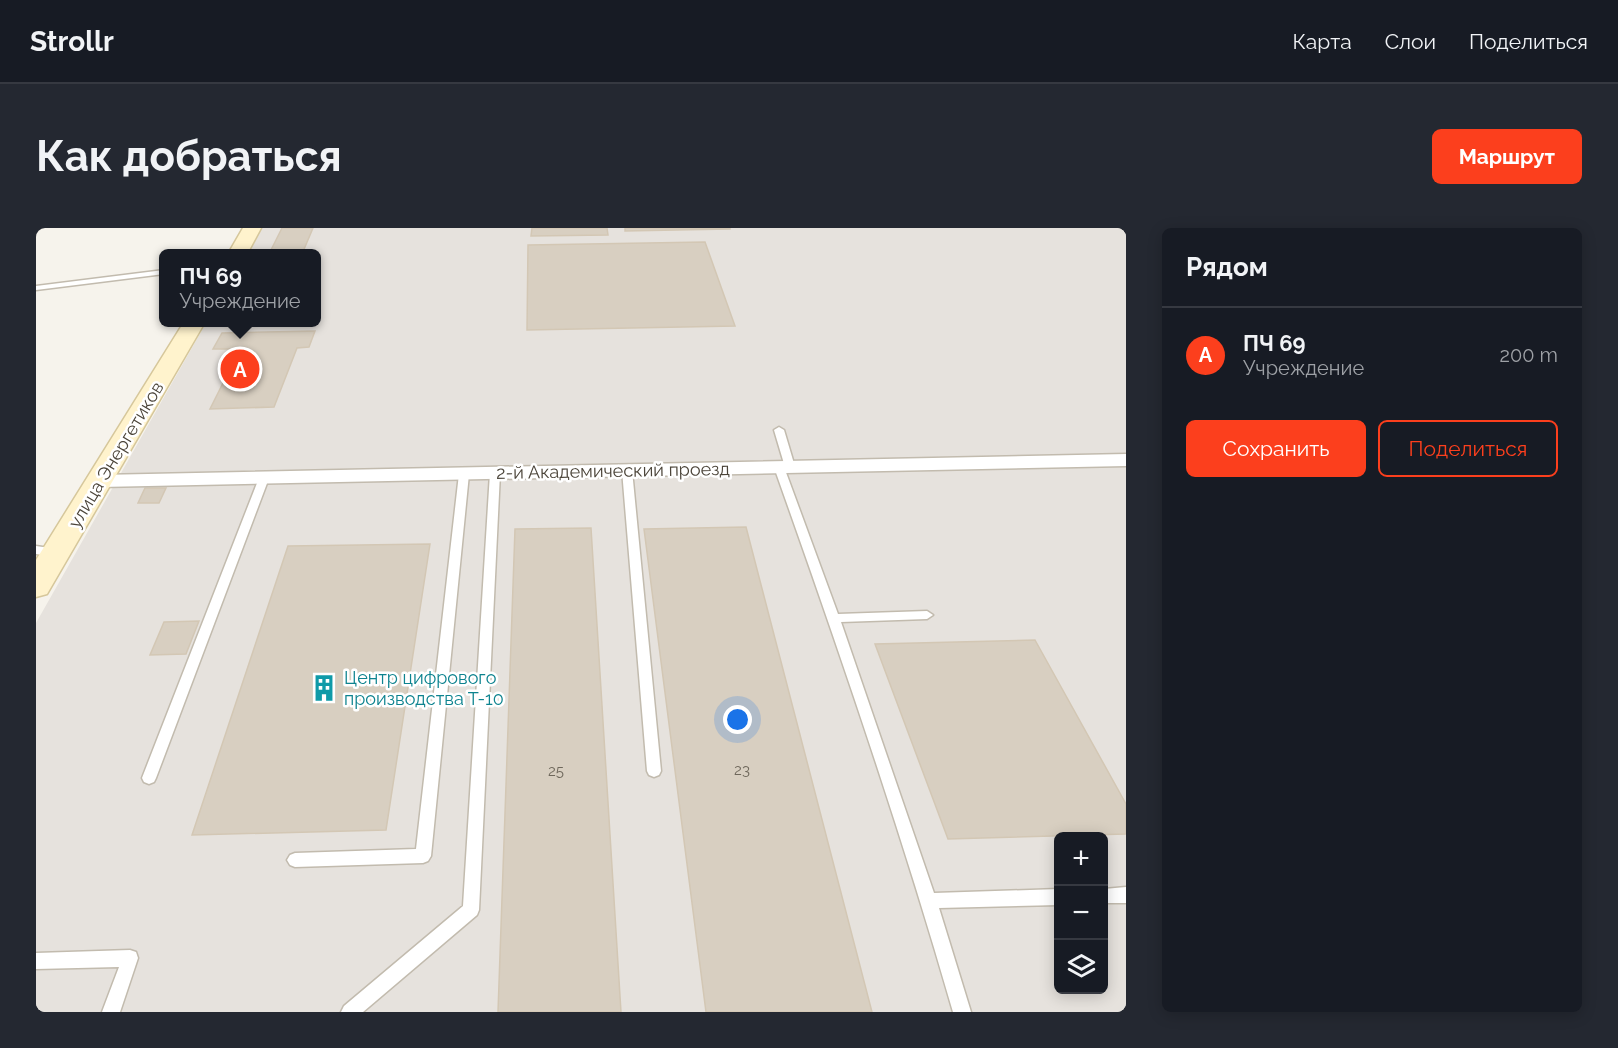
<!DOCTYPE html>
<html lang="ru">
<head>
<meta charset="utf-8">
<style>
  body { margin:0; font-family:Raleway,sans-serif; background:#242831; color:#f1f3f6 }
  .controls { position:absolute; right:18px; bottom:18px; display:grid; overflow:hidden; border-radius:9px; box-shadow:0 3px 15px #0003 }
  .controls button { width:54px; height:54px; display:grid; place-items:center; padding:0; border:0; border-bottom:2px solid #363941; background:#171b24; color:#f1f3f6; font:30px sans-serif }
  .you { position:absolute; left:702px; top:492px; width:21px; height:21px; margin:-15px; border:4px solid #fff; border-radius:50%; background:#1a73e8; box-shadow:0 0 0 9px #1a73e833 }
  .badge { display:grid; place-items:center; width:39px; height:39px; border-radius:50%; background:#fc3f1d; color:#fff; font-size:20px; font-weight:700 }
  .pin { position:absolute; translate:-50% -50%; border:3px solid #fff; box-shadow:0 2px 6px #0006 }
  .popup { position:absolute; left:123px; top:21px; width:162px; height:78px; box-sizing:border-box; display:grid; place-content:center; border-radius:9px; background:#171b24; filter:drop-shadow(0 2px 4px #0005); font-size:20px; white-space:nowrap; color:#9ea1a6 }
  .popup b { font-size:22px; color:#f1f3f6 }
  .popup::after { content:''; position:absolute; left:50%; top:100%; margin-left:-12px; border:12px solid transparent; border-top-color:#171b24 }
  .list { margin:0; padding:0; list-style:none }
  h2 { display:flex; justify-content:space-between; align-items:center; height:78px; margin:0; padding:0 24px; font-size:26px }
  h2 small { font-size:20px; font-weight:400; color:#9ea1a6 }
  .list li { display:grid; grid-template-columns:39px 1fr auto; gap:18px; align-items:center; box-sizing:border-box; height:96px; padding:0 24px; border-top:2px solid #363941 }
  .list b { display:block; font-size:22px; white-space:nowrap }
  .list p { margin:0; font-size:20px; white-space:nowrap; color:#9ea1a6 }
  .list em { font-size:20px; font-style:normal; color:#9ea1a6 }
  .actions { display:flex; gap:12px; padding:18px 24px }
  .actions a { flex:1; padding:14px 0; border:2px solid #fc3f1d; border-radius:9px; text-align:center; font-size:21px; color:#fc3f1d }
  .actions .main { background:#fc3f1d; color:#fff }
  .icon { flex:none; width:33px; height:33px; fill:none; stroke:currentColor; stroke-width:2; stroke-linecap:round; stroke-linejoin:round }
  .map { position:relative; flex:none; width:1090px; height:784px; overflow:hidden; border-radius:9px }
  header { display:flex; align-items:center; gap:36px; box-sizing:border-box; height:84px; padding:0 30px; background:#171b24; border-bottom:2px solid #363941 }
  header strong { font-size:28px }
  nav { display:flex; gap:33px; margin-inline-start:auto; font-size:21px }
  .intro { display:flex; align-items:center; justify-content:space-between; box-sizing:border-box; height:144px; padding:0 36px }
  h1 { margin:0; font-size:42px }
  .button { padding:15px 27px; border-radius:9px; background:#fc3f1d; color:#fff; font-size:21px; font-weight:700 }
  main { display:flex; gap:36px; padding:0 36px }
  aside { flex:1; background:#171b24; border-radius:9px; box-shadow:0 3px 15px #0003 }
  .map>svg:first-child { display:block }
  .industrial { fill:#e6e2dd; fill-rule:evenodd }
  .building { fill:#d8cfc1; stroke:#d3c7b4; stroke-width:1.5 }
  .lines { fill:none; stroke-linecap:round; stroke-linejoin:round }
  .lane-casing { stroke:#c2bbae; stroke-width:3 }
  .street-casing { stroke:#c2bbae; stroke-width:3 }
  .secondary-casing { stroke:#d6c79b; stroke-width:3 }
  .lane { fill:#fff; fill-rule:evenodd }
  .street { fill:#fff; fill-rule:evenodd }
  .secondary { fill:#fff3cd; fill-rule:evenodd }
  .labels { text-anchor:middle; stroke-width:5; stroke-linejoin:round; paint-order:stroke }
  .number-label { font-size:15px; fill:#6e675b }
  .street-label { font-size:18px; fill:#4b4439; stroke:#fff }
  .culture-label { font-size:18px; fill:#0d838f; stroke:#fff; text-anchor:start }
</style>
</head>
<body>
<header>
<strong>Strollr</strong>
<nav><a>Карта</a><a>Слои</a><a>Поделиться</a></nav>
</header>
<div class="intro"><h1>Как добраться</h1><a class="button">Маршрут</a></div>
<main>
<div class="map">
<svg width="1090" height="784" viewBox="0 0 1090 784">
  <rect width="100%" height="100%" fill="#f6f3ec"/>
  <path class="industrial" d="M224,0H1090V784H0V395L170,95L280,94V26L209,25ZM1023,608H1068V762H1023Z"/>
  <path class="building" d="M246,0H277L266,26H233Z
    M496,0H571L572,7L495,8Z
    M589,0H694V1L589,3Z
    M669,14L699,98L491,102L492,17Z
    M279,103L273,119L261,120L238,179L174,181L204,121H177L186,105Z
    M109,260H130L123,275H102Z
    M710,299L836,784H670L608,301Z
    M555,300L585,784H462L479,301Z
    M394,316L350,602L156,607L252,318Z
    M163,393L150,426L114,427L128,394Z
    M999,412L1090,576V606L912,611L839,416Z"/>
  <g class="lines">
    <defs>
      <path id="lane" d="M128,42V46L0,62V58Z
        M743,199L748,202L759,239L757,241L754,242L749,239L738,202Z
        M743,236L748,239L802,386L891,383L897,387L891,391L805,394L898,665L1023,661V677L903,680L935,784H917C864,600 802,419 738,239Z
        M591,239L596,242L625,543L623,547L618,549L613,547L611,543L586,242Z
        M459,242L464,245L443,682L441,687L327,784H305L308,778L427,678L454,245Z
        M428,243L433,246L395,628L392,633L387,635L259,639L254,637L251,632L254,627L259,625L380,621L423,246Z
        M228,247L233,250L120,550L118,554L113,556L108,554L106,550L223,250Z
        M0,318L20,321L26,325L20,329L0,326Z
        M1090,659V675H1068V661Z
        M94,722L100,724L102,730L84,784H66L83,739L0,741V725Z"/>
      <path id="street" d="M1090,226V238L64,259L57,257L54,253L57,249L64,247Z"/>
      <path id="secondary" d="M207,0H225L211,26H192Z
        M148,94H169L11,366L0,369V332Z"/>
    </defs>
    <use href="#lane" class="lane-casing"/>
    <use href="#street" class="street-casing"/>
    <use href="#secondary" class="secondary-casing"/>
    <use href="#lane" class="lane"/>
    <use href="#street" class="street"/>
    <use href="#secondary" class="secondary"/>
  </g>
  <defs>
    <symbol id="building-bare" viewBox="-9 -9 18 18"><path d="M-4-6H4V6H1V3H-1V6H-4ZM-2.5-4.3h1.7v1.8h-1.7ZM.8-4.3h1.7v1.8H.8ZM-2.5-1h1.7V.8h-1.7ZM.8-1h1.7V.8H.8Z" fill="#0f9aa8" stroke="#fff" stroke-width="2.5" paint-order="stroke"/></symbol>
  </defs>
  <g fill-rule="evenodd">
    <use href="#building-bare" x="269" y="441" width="38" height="38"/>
  </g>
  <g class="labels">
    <g class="number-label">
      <text x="706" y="547">23</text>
      <text x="520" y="548">25</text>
    </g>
    <g class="street-label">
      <text transform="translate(80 227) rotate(-59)" y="6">улица Энергетиков</text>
      <text transform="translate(577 243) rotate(-1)" y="6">2-й Академический проезд</text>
    </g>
    <g class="culture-label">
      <text x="308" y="456">Центр цифрового<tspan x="308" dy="21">производства Т-10</tspan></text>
    </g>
  </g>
</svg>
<div class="controls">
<button>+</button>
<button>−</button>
<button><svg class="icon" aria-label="layers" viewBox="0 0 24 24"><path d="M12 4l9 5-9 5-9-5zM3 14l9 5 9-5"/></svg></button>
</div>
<div class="you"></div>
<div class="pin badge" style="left:204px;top:141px">A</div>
<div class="popup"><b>ПЧ 69</b>Учреждение</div>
</div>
<aside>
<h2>Рядом<small></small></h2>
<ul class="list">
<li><span class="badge">A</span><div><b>ПЧ 69</b><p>Учреждение</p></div><em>200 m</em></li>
</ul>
<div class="actions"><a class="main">Сохранить</a><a>Поделиться</a></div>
</aside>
</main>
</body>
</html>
